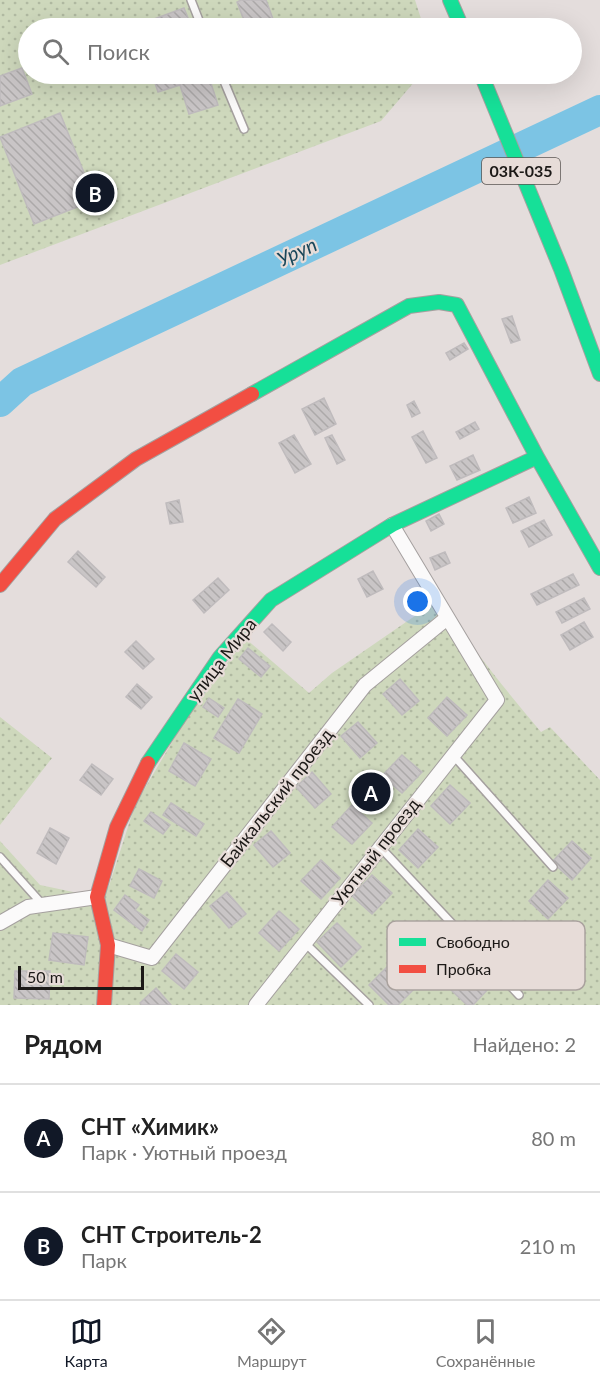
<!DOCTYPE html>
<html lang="ru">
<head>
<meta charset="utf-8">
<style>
  body { margin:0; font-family:Lato,sans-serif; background:#f6f6f6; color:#222 }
  .scale { position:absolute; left:18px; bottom:15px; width:126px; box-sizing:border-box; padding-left:6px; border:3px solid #1c1917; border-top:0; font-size:16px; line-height:21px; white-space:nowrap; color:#1c1917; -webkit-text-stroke:4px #e7dcd8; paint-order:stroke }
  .you { position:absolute; left:418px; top:602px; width:21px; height:21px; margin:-15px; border:4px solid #fff; border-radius:50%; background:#1a73e8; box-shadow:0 0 0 9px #1a73e833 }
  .badge { display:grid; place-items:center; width:39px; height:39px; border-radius:50%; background:#111827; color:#fff; font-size:20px; font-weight:700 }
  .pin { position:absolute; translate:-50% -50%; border:3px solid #fff; box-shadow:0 2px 6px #0006 }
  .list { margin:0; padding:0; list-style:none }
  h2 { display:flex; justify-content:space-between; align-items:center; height:78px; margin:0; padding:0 24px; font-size:26px }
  h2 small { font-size:20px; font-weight:400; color:#767676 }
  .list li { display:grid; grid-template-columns:39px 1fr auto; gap:18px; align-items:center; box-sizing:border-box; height:108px; padding:0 24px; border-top:2px solid #e0e0e0 }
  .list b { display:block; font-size:22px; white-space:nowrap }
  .list p { margin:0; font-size:20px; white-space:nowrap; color:#767676 }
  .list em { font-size:20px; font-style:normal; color:#767676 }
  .icon { flex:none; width:33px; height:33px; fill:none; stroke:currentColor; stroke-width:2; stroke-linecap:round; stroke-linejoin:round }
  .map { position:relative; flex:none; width:600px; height:1005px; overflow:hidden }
  .search { position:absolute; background:#fff; box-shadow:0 6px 24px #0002; left:18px; right:18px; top:18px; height:66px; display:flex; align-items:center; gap:15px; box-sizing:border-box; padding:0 21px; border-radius:33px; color:#767676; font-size:22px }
  .sheet { height:294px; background:#fff }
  nav { display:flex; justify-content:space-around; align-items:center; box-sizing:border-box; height:84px; border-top:2px solid #e0e0e0; background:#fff; font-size:16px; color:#767676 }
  nav a { display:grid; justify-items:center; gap:3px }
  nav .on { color:#111827 }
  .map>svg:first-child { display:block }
  .grass { fill:url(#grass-dots) }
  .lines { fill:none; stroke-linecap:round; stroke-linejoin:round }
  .river { stroke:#7cc4e4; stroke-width:30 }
  .building { fill:url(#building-back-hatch); stroke:#bfbbbd; stroke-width:1.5 }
  .lane-casing { stroke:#a5a09f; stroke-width:10 }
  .street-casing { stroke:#a5a09f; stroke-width:16 }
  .fast-casing { stroke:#a5a09f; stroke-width:16 }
  .jam-casing { stroke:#a5a09f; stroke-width:16 }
  .lane { stroke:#fbfafa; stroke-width:7 }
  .street { stroke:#fbfafa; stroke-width:14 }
  .fast { stroke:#16e098; stroke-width:14 }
  .jam { stroke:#f24e42; stroke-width:14 }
  .labels { text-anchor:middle; stroke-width:4.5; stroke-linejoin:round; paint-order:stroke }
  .shield { fill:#e7dcd8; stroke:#595451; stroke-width:1.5 }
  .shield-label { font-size:16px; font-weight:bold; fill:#1c1917 }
  .street-label { font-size:18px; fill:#1c1917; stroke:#e7dcd8 }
  .water-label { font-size:20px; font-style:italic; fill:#19475a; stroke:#e7dcd8 }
  .key { fill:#e7dcd8; stroke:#aaa29e; stroke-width:1.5 }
  .key-label { font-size:16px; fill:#1c1917 }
</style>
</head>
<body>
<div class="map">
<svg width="600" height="1005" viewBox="0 0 600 1005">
  <defs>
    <pattern id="grass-dots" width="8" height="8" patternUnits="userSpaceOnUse" patternTransform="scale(1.5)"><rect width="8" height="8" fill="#ced8bc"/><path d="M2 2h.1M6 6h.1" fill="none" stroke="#b0b9a1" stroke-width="1.8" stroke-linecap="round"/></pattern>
    <pattern id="building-back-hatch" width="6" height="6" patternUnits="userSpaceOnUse" patternTransform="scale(1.5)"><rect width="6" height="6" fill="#c9c5c6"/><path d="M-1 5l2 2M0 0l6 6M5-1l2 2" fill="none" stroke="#aca9a9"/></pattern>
  </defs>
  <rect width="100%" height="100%" fill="#e4dddc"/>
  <path class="grass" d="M0,0H415L424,28H28V74H421L381,121L0,265Z
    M441,598C469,646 505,689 541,732L550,727L600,780V1005H0V841L40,885L97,897L109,886L135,805L194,705L246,639L309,693L332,673Z
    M0,717L52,758L0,825Z"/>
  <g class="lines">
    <path class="river" d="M0,402L22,382L600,110"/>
  </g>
  <path class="building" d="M241,0H266L273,19L247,28L237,2Z
    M184,8L192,28H157L154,19Z
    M22,68L32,94L0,106V76Z
    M152,74H208L218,105L189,114L180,85L158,92Z
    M243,74H263L247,81Z
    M60,113L95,200L34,224L0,137Z
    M512,316L520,340L511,343L502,319Z
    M464,343L468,349L450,360L446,353Z
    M324,398L336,424L315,435L302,409Z
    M414,401L420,413L412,417L407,405Z
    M475,422L479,429L460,439L456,432Z
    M423,431L437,458L426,463L412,437Z
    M294,435L311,464L295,473L279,443Z
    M332,435L345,460L337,464L325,438Z
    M473,455L480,470L457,480L450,466Z
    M529,497L536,513L513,523L506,508Z
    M179,500L183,522L170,524L166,503Z
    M439,514L444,524L431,531L426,521Z
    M544,520L552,535L529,547L521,531Z
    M78,551L105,577L96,587L68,562Z
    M445,552L450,563L435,570L430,558Z
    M373,571L383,589L367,597L358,579Z
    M573,574L579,585L537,605L531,594Z
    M218,578L229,590L204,613L193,600Z
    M584,598L590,609L562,623L556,612Z
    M584,622L593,637L570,650L561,635Z
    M272,624L291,642L283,651L264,632Z
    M136,641L154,659L143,669L125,652Z
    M248,648L270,666L261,677L239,659Z
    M400,679L419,701L402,715L383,694Z
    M137,684L152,697L141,709L126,697Z
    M447,697L467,715L447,736L428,718Z
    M209,698L224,708L218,717L203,707Z
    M238,699L262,714L239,753L214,738Z
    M358,722L377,743L360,758L341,736Z
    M184,743L211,759L195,786L169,771Z
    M402,755L422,772L402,793L382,776Z
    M92,764L113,779L101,795L80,780Z
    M312,772L331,794L315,808L296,787Z
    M450,785L470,803L450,824L431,806Z
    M171,803L204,824L196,836L163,815Z
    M352,805L372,823L352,844L332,827Z
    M151,812L170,825L163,834L144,821Z
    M50,828L69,838L56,864L37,853Z
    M418,829L438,847L418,868L399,850Z
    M271,831L290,853L273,867L254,845Z
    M572,841L591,858L572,880L552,862Z
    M321,860L340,878L321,899L301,881Z
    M139,869L162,881L154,898L130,886Z
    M372,875L392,893L372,914L352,896Z
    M548,880L568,898L548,919L529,901Z
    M227,892L246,914L229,928L210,906Z
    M125,895L139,905L135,910L149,920L142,931L114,910Z
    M279,911L299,929L279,951L259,933Z
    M337,923L361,947L341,967L317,942Z
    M53,933L88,937L84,965L49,960Z
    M176,954L198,972L184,989L162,971Z
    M389,965L414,989L398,1005H389L369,985Z
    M470,969L490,987L473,1005H467L451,990Z
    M15,971H50L49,999L14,998Z
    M156,988L171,1005H142L140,1003Z"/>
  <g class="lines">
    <defs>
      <path id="lane" d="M191,0L202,28
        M221,74L244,129
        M453,755L553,867
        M380,847L519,995
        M0,857L43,905
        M305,943L369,1005"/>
      <path id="street" d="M0,923L28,907L97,897
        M108,945L152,958L365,685L447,618
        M256,1005L497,700L392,525"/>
      <path id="fast" d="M450,0L462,28
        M481,74L561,269L600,374
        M252,394L409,306L439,302L457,305L537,457L600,568
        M148,763L220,657L271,600L392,525L537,457"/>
      <path id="jam" d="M0,585L55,519L136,459L252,394
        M104,1005L108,945L97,897L117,827L148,763"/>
    </defs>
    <use href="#lane" class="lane-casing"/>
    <use href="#street" class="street-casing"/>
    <use href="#fast" class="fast-casing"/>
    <use href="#jam" class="jam-casing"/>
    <use href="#lane" class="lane"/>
    <use href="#street" class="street"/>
    <use href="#fast" class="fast"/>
    <use href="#jam" class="jam"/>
  </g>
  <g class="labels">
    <rect class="shield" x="482" y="158" width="78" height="26" rx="4.5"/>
    <g class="shield-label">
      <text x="521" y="177">03К-035</text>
    </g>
    <g class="street-label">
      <text transform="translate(222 660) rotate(-52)" y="6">улица Мира</text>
      <text transform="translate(277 798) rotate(-52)" y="6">Байкальский проезд</text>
      <text transform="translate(376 852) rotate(-52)" y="6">Уютный проезд</text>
    </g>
    <g class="water-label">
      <text transform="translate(297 252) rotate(-25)" y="7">Уруп</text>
    </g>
  </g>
  <rect x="387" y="921" width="198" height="69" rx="9" class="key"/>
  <rect x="399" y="938" width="27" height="8" fill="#16e098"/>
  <rect x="399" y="965" width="27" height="8" fill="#f24e42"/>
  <g class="key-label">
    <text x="436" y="948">Свободно</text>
    <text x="436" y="975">Пробка</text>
  </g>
</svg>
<div class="scale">50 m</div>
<div class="you"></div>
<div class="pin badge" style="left:371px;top:792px">A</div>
<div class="pin badge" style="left:95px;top:193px">B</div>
<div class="search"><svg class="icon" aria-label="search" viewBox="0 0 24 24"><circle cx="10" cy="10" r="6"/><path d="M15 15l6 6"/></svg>Поиск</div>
</div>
<section class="sheet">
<h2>Рядом<small>Найдено: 2</small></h2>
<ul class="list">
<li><span class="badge">A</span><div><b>СНТ «Химик»</b><p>Парк · Уютный проезд</p></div><em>80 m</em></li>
<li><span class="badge">B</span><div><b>СНТ Строитель-2</b><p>Парк</p></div><em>210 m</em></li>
</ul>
</section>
<nav>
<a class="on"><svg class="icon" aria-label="map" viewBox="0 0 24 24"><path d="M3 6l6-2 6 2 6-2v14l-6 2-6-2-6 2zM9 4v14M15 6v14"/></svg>Карта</a>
<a><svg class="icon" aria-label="directions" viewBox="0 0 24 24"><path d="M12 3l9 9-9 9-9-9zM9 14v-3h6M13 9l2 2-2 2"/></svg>Маршрут</a>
<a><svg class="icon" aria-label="saved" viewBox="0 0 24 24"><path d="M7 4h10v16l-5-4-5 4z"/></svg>Сохранённые</a>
</nav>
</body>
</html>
